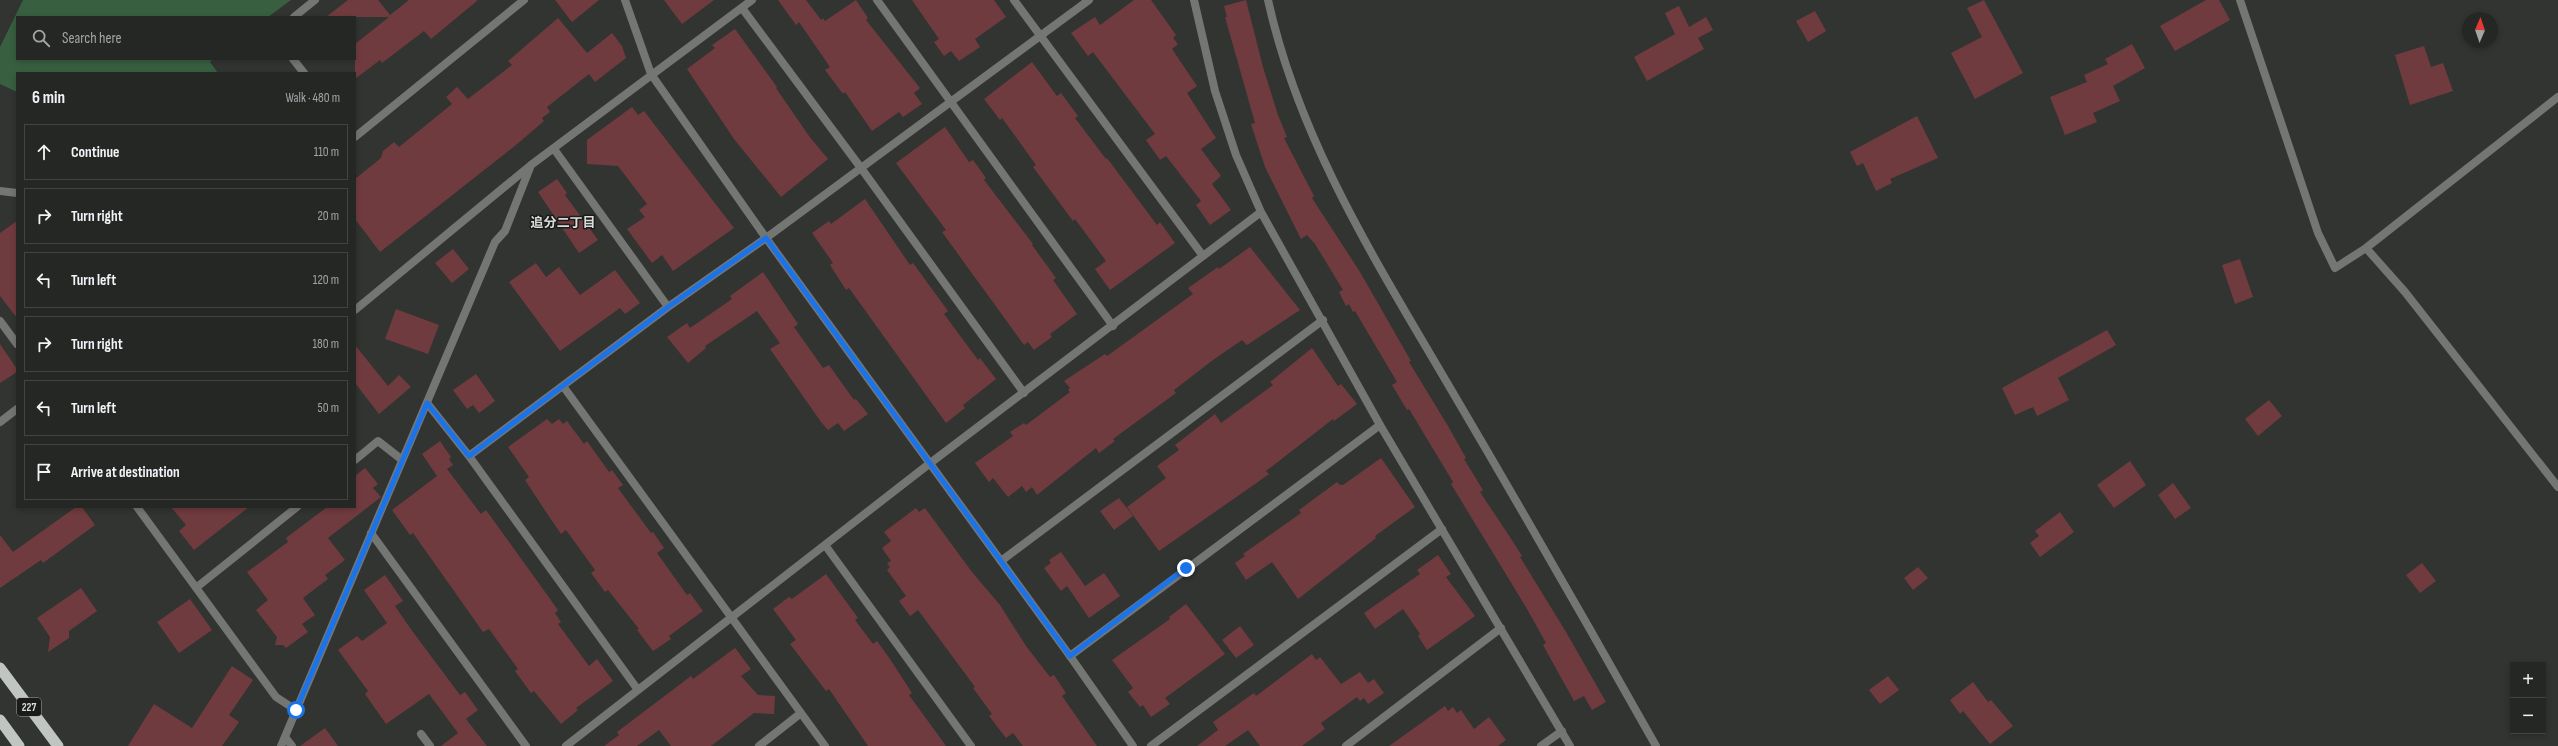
<!DOCTYPE html>
<html lang="en">
<head>
<meta charset="utf-8">
<style>
  body { margin:0; font-family:"Sofia Sans Condensed","Noto Sans JP",sans-serif; background:#313332; color:#f1f3f6 }
  .controls { position:absolute; right:12px; bottom:12px; display:grid; overflow:hidden; border-radius:0px; box-shadow:0 2px 6px #0003 }
  .controls button { width:36px; height:36px; display:grid; place-items:center; padding:0; border:0; border-bottom:1px solid #424442; background:#252725; color:#f1f3f6; font:20px sans-serif }
  .compass { position:absolute; left:2462px; top:12px; width:36px; height:36px; border-radius:50%; background:#252725; box-shadow:0 2px 6px #0003; rotate:2deg }
  .stop { position:absolute; width:12px; height:12px; margin:-9px; border:3px solid #1a73e8; border-radius:50%; background:#fff }
  .stop.end { background:#1a73e8; border-color:#fff; box-shadow:0 1px 4px #0008 }
  .list { margin:0; padding:0; list-style:none }
  h2 { display:flex; justify-content:space-between; align-items:center; height:52px; margin:0; padding:0 16px; font-size:17px }
  h2 small { font-size:13px; font-weight:400; color:#a3a5a7 }
  .list li { display:grid; grid-template-columns:26px 1fr auto; gap:12px; align-items:center; box-sizing:border-box; height:56px; margin:0 8px 8px; padding:0 8px; border:1px solid #424442; border-radius:0px }
  .list b { display:block; font-size:15px; white-space:nowrap }
  .list em { font-size:13px; font-style:normal; color:#a3a5a7 }
  .icon { flex:none; width:22px; height:22px; fill:none; stroke:currentColor; stroke-width:2; stroke-linecap:round; stroke-linejoin:round }
  .map { position:relative; flex:none; width:2558px; height:746px; overflow:hidden }
  .search { position:absolute; background:#252725; box-shadow:0 2px 6px #0003; left:16px; top:16px; width:340px; height:44px; display:flex; align-items:center; gap:10px; box-sizing:border-box; padding:0 14px; border-radius:0px; color:#a3a5a7; font-size:15px }
  .panel { position:absolute; background:#252725; box-shadow:0 2px 6px #0003; left:16px; top:72px; width:340px; height:436px; border-radius:0px }
  .map>svg:first-child { display:block }
  .green { fill:#385f40 }
  .building { fill:#703b3e }
  .lines { fill:none; stroke-linecap:round; stroke-linejoin:round }
  .minor { stroke:#747674; stroke-width:8 }
  .tertiary { stroke:#747674; stroke-width:8 }
  .trunk { stroke:#c1c5c2; stroke-width:11 }
  .route { stroke:#1a73e8; stroke-width:5 }
  .labels { text-anchor:middle; stroke-width:3; stroke-linejoin:round; paint-order:stroke }
  .shield { fill:#1a1b1a; stroke:#a2a4a2; stroke-width:1 }
  .shield-label { font-size:11px; font-weight:bold; fill:#dcdedc }
  .neighbourhood-label { font-size:13px; font-weight:bold; fill:#d9ddd9; stroke:#1a1b1a }
</style>
</head>
<body>
<div class="map">
<svg width="2558" height="746" viewBox="0 0 2558 746">
  <rect width="100%" height="100%" fill="#313431"/>
  <path class="green" d="M23,0H291L268,17H17V59H213L210,62L218,73H17V92L0,84V47Z"/>
  <path class="building" d="M348,0H378L390,15L409,0H478L431,39L424,31L382,63L380,60L355,79V44L389,17H326Z
    M555,0H599L572,22Z
    M664,0H714L682,24Z
    M778,0H806L821,20L823,18L825,21L856,0L868,18L866,20L920,88L914,93L922,104L903,117L899,112L872,131L845,92L843,94L825,70L830,67L799,22L796,25Z
    M912,0H994L1006,17L975,39L980,47L959,61L951,51L944,56L934,42L939,39Z
    M1134,0H1151L1176,35L1173,38L1178,44L1172,49L1197,86L1187,93L1216,138L1201,149L1221,176L1212,184L1231,210L1210,225L1196,205L1201,201L1166,156L1160,160L1146,140L1155,134L1093,52L1088,56L1071,33L1095,17L1100,25Z
    M1246,0L1263,67L1278,115L1287,137L1284,138L1314,196L1312,198L1360,272L1411,361L1409,362L1448,426L1466,458L1464,459L1483,490L1480,492L1510,537L1522,556L1520,557L1566,632L1606,702L1592,710L1584,696L1574,701L1543,645L1546,643L1527,609L1451,484L1453,482L1409,409L1407,410L1392,385L1397,382L1355,311L1353,312L1349,304L1346,306L1339,292L1343,290L1315,244L1307,235L1301,239L1265,167L1251,124L1255,123L1225,17H1227L1224,6Z
    M1984,0L2023,73L1975,99L1951,53L1982,37L1967,8Z
    M2206,0H2219L2230,20L2175,51L2160,26Z
    M1679,6L1689,27L1706,17L1713,30L1698,38L1704,49L1647,81L1634,57L1675,34L1665,13Z
    M1815,11L1826,31L1808,42L1796,21Z
    M558,18L587,53L612,33L622,46L626,58L595,82L589,74L547,107L550,112L542,118L544,121L516,145L380,252L355,219V179L381,158L383,151L394,142L399,147L452,104L446,97L457,87L468,99L512,65L508,61Z
    M735,29L777,87L776,88L809,136L828,159L781,197L734,139L687,69L715,48L712,45Z
    M2132,44L2145,68L2113,86L2120,101L2093,113L2097,122L2065,135L2050,97L2087,82L2084,75L2108,64L2105,59Z
    M2424,46L2431,67L2443,63L2453,91L2410,105L2395,55Z
    M1032,62L1057,96L1061,93L1078,116L1075,118L1106,159L1107,158L1157,225L1160,222L1175,243L1110,290L1095,269L1106,261L1075,219L1073,221L1033,167L1036,165L1002,118L1000,120L984,99Z
    M632,107L638,115L644,111L734,228L673,271L662,255L652,263L627,229L645,217L639,210L647,204L618,166L587,164V140Z
    M1917,116L1938,158L1890,179L1892,183L1876,191L1863,163L1857,166L1850,152Z
    M945,127L969,162L973,160L986,178L984,180L1033,244L1032,245L1056,278L1053,280L1077,314L1050,334L1052,337L1034,350L1028,342L1024,345L942,232L946,230L896,163Z
    M557,179L567,193L565,195L598,240L579,253L538,192Z
    M865,199L910,265L913,263L948,311L944,314L978,360L980,358L996,379L963,405L965,408L946,423L849,288L846,290L830,265L833,263L812,233L829,221L831,224Z
    M17,221V318L0,296V233Z
    M1250,247L1300,310L1247,345L1242,340L1213,360L1174,390L1176,393L1113,439L1115,441L1099,453L1096,448L1037,495L1032,487L1026,492L1022,486L1008,497L993,478L989,482L975,463L1013,436L1010,432L1024,423L1026,425L1070,392L1068,390L1070,388L1064,381L1105,354L1107,356L1168,312L1193,294L1188,288L1218,267L1219,269Z
    M453,249L469,269L452,283L435,263Z
    M2240,259L2253,297L2235,304L2222,265Z
    M536,263L546,277L559,267L580,295L615,270L640,303L625,314L620,308L560,351L509,282Z
    M763,272L798,324L794,327L823,368L829,365L854,400L856,399L868,414L844,431L838,423L828,430L821,422L770,349L780,343L757,311L705,346L706,348L688,363L667,337L687,323L690,328L732,299L730,296Z
    M396,309L439,325L428,354L385,339Z
    M2107,330L2116,345L2058,378L2069,400L2037,416L2033,407L2015,415L2002,388Z
    M0,344L17,369V372L0,383Z
    M355,345L388,386L399,375L411,387L379,414L355,383Z
    M1312,348L1338,386L1341,384L1357,404L1334,421L1333,419L1266,471L1269,474L1255,484L1159,551L1127,507L1166,478L1157,466L1179,450L1175,445L1215,414L1221,423L1273,385L1270,382Z
    M476,374L495,401L479,413L473,405L467,409L453,390Z
    M2269,400L2282,416L2258,436L2245,419Z
    M547,419L552,424L559,419L563,424L567,421L584,444L587,441L609,472L612,470L623,485L618,488L651,533L653,532L664,548L657,553L687,595L690,593L703,611L669,636L671,639L653,651L637,630L639,629L608,590L605,592L591,573L595,570L566,530L561,534L548,515L525,480L529,477L508,447Z
    M440,441L451,457L449,459L453,465L447,469L481,514L486,510L558,610L555,613L561,622L558,624L589,666L597,659L613,681L576,708L578,710L561,724L534,691L531,693L515,671L518,669L489,629L483,632L413,533L410,535L392,510L437,476L422,454Z
    M1381,458L1415,507L1375,536L1376,538L1298,599L1272,562L1246,580L1235,563L1245,556L1243,554L1301,513L1299,510L1337,482L1340,485H1343Z
    M2130,461L2146,485L2114,508L2097,485Z
    M365,468L378,484L373,488L381,497L328,538L345,560L325,575L328,579L303,598L315,615L302,624L308,632L286,648L283,645H275L277,637L256,610L268,600L247,572L288,542L286,538L327,507H355V476Z
    M2173,483L2191,508L2175,519L2158,495Z
    M1119,498L1133,516L1114,530L1100,511Z
    M76,507H82L95,525L43,563L41,560L0,588V535L13,552Z
    M171,507H249L194,550L179,531L186,525Z
    M916,508L919,512L925,508L972,572L1000,605L1026,646L1050,677L1054,675L1066,693L1062,696L1097,746H1023L1013,733L1006,738L989,716L992,714L973,688L975,687L918,610L910,616L899,601L906,596L887,570L890,567L887,563L891,561L882,548L891,541L884,532Z
    M2060,512L2074,532L2040,557L2030,543L2039,536L2035,531Z
    M1061,552L1085,586L1104,573L1120,596L1089,618L1067,586L1061,591L1044,568L1051,563L1049,560Z
    M1438,555L1451,574L1446,577L1475,616L1427,650L1418,636L1420,634L1403,609L1375,629L1364,613L1420,574L1417,570Z
    M2422,563L2436,581L2420,593L2406,575Z
    M1918,567L1928,578L1913,590L1904,578Z
    M826,574L858,618L855,620L873,644L877,641L890,659L912,693L909,695L946,746H868L829,689L826,691L790,644L796,640L773,609L789,597L792,599Z
    M385,575L403,601L395,606L410,628L460,695L465,692L478,710L466,719L487,746H441L458,733L429,694L386,724L365,694L368,691L338,650L357,636L362,641L387,623L364,590Z
    M81,588L97,611L69,631V638L48,652L50,637L37,618Z
    M190,599L212,630L179,653L157,622Z
    M1186,604L1225,654L1165,698L1170,704L1151,717L1143,705L1140,707L1128,692L1133,688L1112,660L1170,619L1169,617Z
    M1240,626L1254,645L1236,658L1222,640Z
    M735,648L751,669L741,676L758,695L775,696L774,714L754,713L711,746H671L659,730L637,746H604L619,735L617,732L691,676L693,679Z
    M1312,654L1316,660L1320,657L1341,684L1360,672L1368,683L1374,679L1384,693L1368,704L1364,698L1360,701L1357,697L1321,723L1325,729L1302,746H1260L1248,730L1225,746H1197L1218,730L1213,722L1254,693L1256,696Z
    M232,666L253,680L229,715L239,722L222,746H128L154,704L192,728Z
    M1888,676L1899,690L1880,704L1869,690Z
    M1973,682L1988,702L1991,700L2013,726L1990,744L1963,711L1960,714L1950,700Z
    M1445,706L1448,711L1453,707L1457,713L1461,710L1474,729L1489,717L1506,740L1498,746H1389Z
    M325,728L338,746H300Z"/>
  <g class="lines">
    <path class="minor" d="M877,0L1113,326
      M1014,0L1203,256
      M2240,0L2318,233L2335,268L2366,248L2405,292L2558,487
      M742,8L861,168L1024,393
      M294,17L315,0
      M293,59L304,73
      M554,149L668,307
      M0,191L17,193
      M1261,212L1380,425L1570,746
      M2366,248L2558,97
      M355,310L531,165L752,0
      M0,321L17,344
      M563,386L825,746
      M427,403L469,456L638,690
      M469,456L668,307L766,238L1089,0
      M355,460L378,441L401,459
      M137,507L276,697L296,710
      M371,533L526,746
      M825,545L971,746
      M1001,561L1323,320
      M197,587L297,507
      M1070,656L1380,425
      M421,734L430,746
      M285,737L292,746
      M281,746L495,242L505,231L531,165
      M566,746L929,464L1261,212L1236,155L1215,91L1194,0
      M759,746L801,713
      M1151,746L1442,529
      M1346,746L1501,628
      M1541,746L1562,731"/>
    <path class="tertiary" d="M625,0L651,74L766,238L1070,656L1133,746
      M1268,0C1299,141 1377,263 1449,386C1519,505 1588,625 1656,746
      M355,137L524,0
      M0,422L17,409"/>
    <path class="trunk" d="M0,668L58,746
      M0,720L19,746"/>
  </g>
  <g class="lines">
    <path class="route" d="M296,710L427,403L469,456L668,307L766,238L1070,656L1186,568"/>
  </g>
  <g class="labels">
    <rect class="shield" x="17" y="698" width="24" height="18" rx="3"/>
    <g class="shield-label">
      <text x="29" y="711">227</text>
    </g>
    <g class="neighbourhood-label">
      <text x="563" y="227">追分二丁目</text>
    </g>
  </g>
</svg>
<div class="controls">
<button>+</button>
<button>−</button>
</div>
<svg class="compass" viewBox="-18 -18 36 36"><path d="M0-13l5 13h-10z" fill="#e53935"/><path d="M0 13l5-13h-10z" fill="#a3a5a7"/></svg>
<div class="stop" style="left:296px;top:710px"></div>
<div class="stop end" style="left:1186px;top:568px"></div>
<div class="search"><svg class="icon" aria-label="search" viewBox="0 0 24 24"><circle cx="10" cy="10" r="6"/><path d="M15 15l6 6"/></svg>Search here</div>
<section class="panel">
<h2>6 min<small>Walk · 480 m</small></h2>
<ul class="list">
<li><svg class="icon" aria-label="ahead" viewBox="0 0 24 24"><path d="M12 20V5M6 11l6-6 6 6"/></svg><div><b>Continue</b></div><em>110 m</em></li>
<li><svg class="icon" aria-label="right" viewBox="0 0 24 24"><path d="M7 20v-9h11M14 6l5 5-5 5"/></svg><div><b>Turn right</b></div><em>20 m</em></li>
<li><svg class="icon" aria-label="left" viewBox="0 0 24 24"><path d="M17 20v-9H6M10 6l-5 5 5 5"/></svg><div><b>Turn left</b></div><em>120 m</em></li>
<li><svg class="icon" aria-label="right" viewBox="0 0 24 24"><path d="M7 20v-9h11M14 6l5 5-5 5"/></svg><div><b>Turn right</b></div><em>180 m</em></li>
<li><svg class="icon" aria-label="left" viewBox="0 0 24 24"><path d="M17 20v-9H6M10 6l-5 5 5 5"/></svg><div><b>Turn left</b></div><em>50 m</em></li>
<li><svg class="icon" aria-label="arrive" viewBox="0 0 24 24"><path d="M6 21V4h12l-3 4 3 4H6"/></svg><div><b>Arrive at destination</b></div></li>
</ul>
</section>
</div>
</body>
</html>
